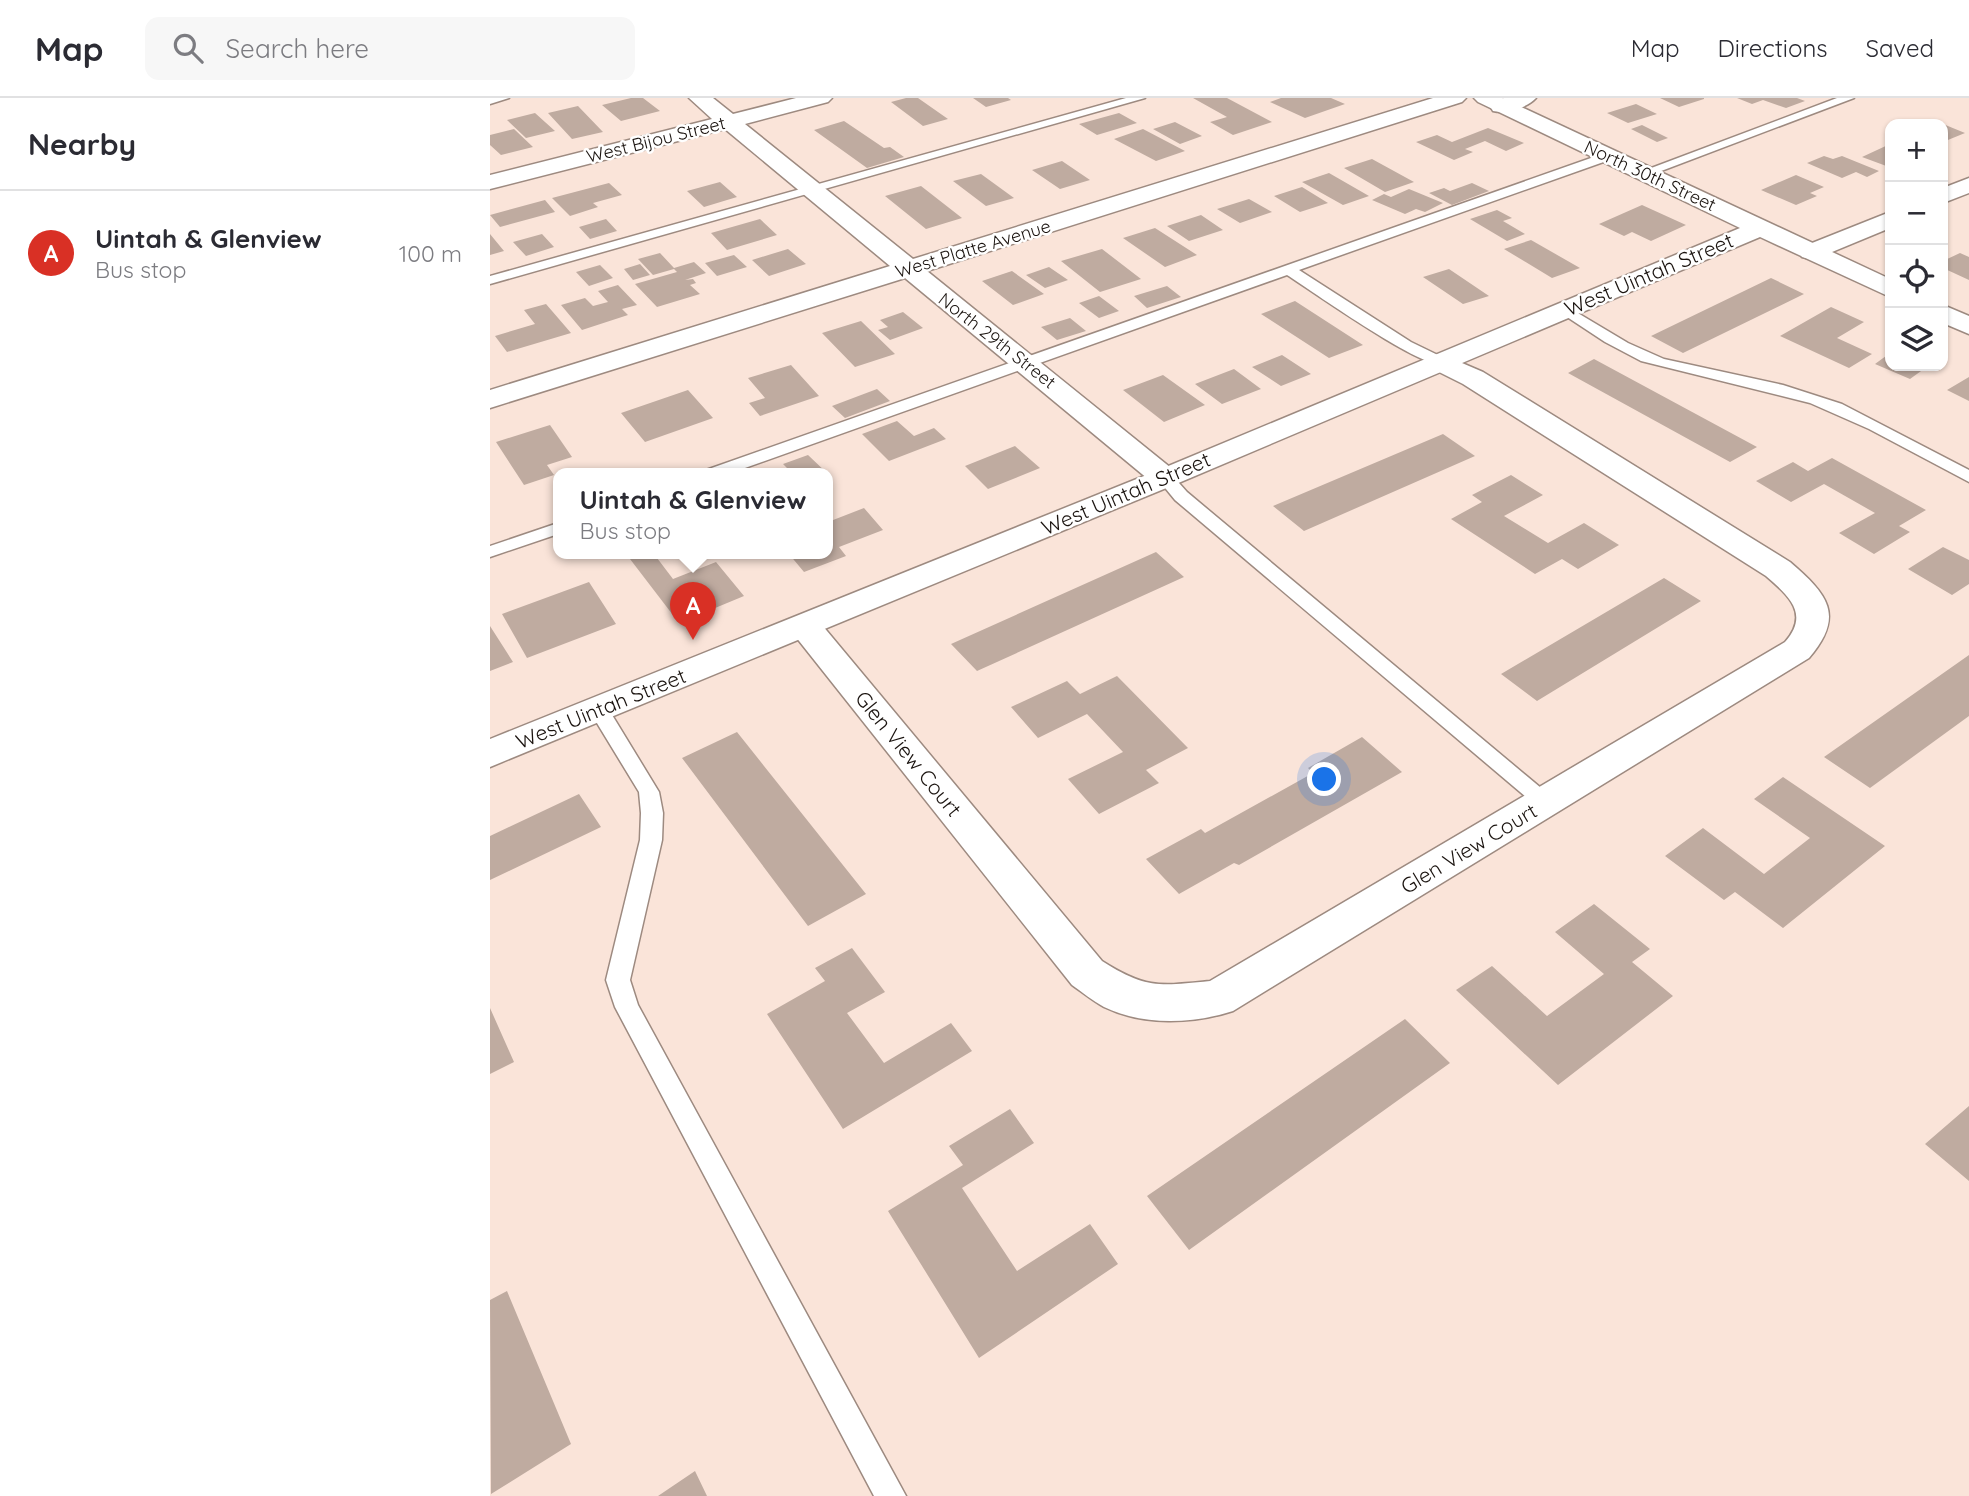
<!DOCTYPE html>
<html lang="en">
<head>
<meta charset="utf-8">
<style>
  body { margin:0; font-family:Quicksand,sans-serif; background:#f7f7f7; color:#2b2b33 }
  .controls { position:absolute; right:21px; top:21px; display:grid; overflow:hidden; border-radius:14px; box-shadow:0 2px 5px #0004 }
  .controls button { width:63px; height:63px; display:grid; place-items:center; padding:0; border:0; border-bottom:2px solid #e1e1e2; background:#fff; color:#2b2b33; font:35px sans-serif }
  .you { position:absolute; left:835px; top:682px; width:24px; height:24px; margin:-18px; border:5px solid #fff; border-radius:50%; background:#1a73e8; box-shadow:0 0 0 10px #1a73e833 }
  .badge { display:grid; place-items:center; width:46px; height:46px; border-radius:50%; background:#d93025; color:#fff; font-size:23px; font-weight:700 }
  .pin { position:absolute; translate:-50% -58px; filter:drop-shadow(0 2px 4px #0008) }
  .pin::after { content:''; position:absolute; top:37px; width:24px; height:21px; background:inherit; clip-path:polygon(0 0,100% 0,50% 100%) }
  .popup { position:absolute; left:63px; top:370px; width:280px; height:91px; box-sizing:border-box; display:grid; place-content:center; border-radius:14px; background:#fff; filter:drop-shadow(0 2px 5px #0005); font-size:23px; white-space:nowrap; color:#7c7c81 }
  .popup b { font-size:26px; color:#2b2b33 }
  .popup::after { content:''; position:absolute; left:50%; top:100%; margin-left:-14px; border:14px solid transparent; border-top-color:#fff }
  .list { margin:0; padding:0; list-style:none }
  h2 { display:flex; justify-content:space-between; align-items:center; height:91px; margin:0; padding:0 28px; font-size:30px }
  h2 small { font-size:23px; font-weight:400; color:#7c7c81 }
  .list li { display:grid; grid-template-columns:46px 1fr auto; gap:21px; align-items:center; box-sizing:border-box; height:126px; padding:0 28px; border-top:2px solid #e1e1e2 }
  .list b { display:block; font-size:26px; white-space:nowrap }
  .list p { margin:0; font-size:23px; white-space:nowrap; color:#7c7c81 }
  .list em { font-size:23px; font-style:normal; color:#7c7c81 }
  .icon { flex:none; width:38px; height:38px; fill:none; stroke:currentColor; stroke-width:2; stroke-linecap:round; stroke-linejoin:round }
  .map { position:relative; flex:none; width:1479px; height:1398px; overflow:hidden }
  header { display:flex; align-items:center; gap:42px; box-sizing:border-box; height:98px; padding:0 35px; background:#fff; border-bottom:2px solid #e1e1e2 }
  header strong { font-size:33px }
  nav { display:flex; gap:38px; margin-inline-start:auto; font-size:24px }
  .search { width:490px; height:63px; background:#f7f7f7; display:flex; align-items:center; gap:18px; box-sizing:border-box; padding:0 24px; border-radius:14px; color:#7c7c81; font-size:26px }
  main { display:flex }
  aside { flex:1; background:#fff }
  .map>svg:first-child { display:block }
  .building { fill:#bfaba0 }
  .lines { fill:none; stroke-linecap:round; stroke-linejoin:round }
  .lane-casing { stroke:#9d8a80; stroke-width:3 }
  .street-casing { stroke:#9d8a80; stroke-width:3 }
  .secondary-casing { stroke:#9d8a80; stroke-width:3 }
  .lane { fill:#fff; fill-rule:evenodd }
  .street { fill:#fff; fill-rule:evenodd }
  .secondary { fill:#fff; fill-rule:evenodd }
  .labels { text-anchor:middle; stroke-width:5; stroke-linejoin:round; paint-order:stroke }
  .far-street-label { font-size:18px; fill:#1a130f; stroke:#fff }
  .street-label { font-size:21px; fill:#1a130f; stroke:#fff }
</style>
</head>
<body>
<header>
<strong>Map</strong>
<div class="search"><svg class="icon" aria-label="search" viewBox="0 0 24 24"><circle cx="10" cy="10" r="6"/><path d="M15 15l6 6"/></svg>Search here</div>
<nav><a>Map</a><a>Directions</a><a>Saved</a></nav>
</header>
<main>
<aside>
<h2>Nearby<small></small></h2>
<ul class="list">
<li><span class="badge">A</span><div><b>Uintah &amp; Glenview</b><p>Bus stop</p></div><em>100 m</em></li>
</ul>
</aside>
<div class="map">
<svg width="1479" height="1398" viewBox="0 0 1479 1398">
  <rect width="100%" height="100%" fill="#fae4d9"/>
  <path class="building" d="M141,0H153L170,13L131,23L112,7Z
    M416,0H428L458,21L433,28L401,4Z
    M483,0H518L521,2L496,9Z
    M703,0H737L782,24L743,37L720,24L737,19Z
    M791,0H841L855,6L815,20L780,4Z
    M1170,0H1214V1L1189,9Z
    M1247,0H1307L1315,3L1296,10L1273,2L1262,6Z
    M1146,6L1167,16L1138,25L1117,15Z
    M88,8L113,34L82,41L58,15Z
    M45,15L65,33L36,40L17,22Z
    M629,15L647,25L607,37L589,26Z
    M354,23L394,50L400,49L414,59L377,70L324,32Z
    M685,24L712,38L690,46L663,31Z
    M1447,24L1453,26L1475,35L1453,44V26H1440Z
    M1152,27L1178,40L1167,44L1141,31Z
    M998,30L1034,45L1016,53L995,43L975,51L983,54L964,62L926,44L947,37L962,44Z
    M24,31L43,49L11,57L0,47V37Z
    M653,31L695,53L666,63L624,41Z
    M1400,46L1399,69L1372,59Z
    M1334,58L1343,61L1352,58L1389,73L1377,79L1366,74L1352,80L1317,65Z
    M882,61L924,84L895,94L854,70Z
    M572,63L600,82L570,91L542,72Z
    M839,75L879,98L853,107L812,84Z
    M491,76L524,100L496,108L463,83Z
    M1306,77L1334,89L1320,95L1327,98L1306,107L1271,92Z
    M230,84L247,99L214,109L197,93Z
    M119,85L132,97L103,105L108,109L80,118L62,100Z
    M982,85L999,93L962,107L939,95L954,90L960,93Z
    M431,88L472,120L436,131L395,98Z
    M812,89L838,105L810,114L784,98Z
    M919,91L953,105L935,114L926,111L915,116L882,102L894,96L901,99Z
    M759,101L782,114L750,125L727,111Z
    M55,102L65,114L10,129L0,117Z
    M1152,107L1196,127L1161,143L1142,134L1134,138L1109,126Z
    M1007,112L1022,120L1013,123L1035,136L1017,143L980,121Z
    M711,117L733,132L699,143L677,128Z
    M116,121L127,133L100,141L89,129Z
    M270,121L287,137L237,152L221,135Z
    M665,130L707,157L675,169L633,140Z
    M0,136L14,153L0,157Z
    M52,136L64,149L36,158L23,144Z
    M1041,142L1090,170L1062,180L1014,151Z
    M298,151L316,166L279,178L262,162Z
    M612,151L651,181L610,194L571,163Z
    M170,155L184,170L204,164L216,175L195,182L203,181L206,185L200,187L210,196L167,209L145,186L187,174L184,171L163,177L148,161Z
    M1470,155L1479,159V182L1453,170V163Z
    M244,157L257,169L227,178L215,165Z
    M150,166L160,177L143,182L134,171Z
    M110,167L123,180L99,188L86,174Z
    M559,169L578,182L555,190L536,177Z
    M959,171L999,198L973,206L933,179Z
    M522,173L554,196L523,207L492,183Z
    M1281,180L1314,196L1193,255L1161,238Z
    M128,187L147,207L132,211L138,217L92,232L71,207L95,200L103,208L118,204L108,193Z
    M677,188L691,199L657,210L644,198Z
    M609,198L629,213L609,220L589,205Z
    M805,203L873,247L839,260L771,216Z
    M56,206L81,235L17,254L5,238L45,226L34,212Z
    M1341,209L1374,224L1347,240L1382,256L1359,270L1290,238Z
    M413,214L433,230L400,242L388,232L398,229L390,222Z
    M580,220L596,233L567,242L551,229Z
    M371,223L405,256L365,269L332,235Z
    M1400,255V268H1438L1420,281L1385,266Z
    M792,257L821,276L791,288L762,269Z
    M1104,261L1267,349L1240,364L1078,275Z
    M301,267L329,298L270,318L259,305L275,300L258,280Z
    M744,271L771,291L732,306L705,286Z
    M673,277L715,307L674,324L633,292Z
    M1479,279V303L1457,292Z
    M387,291L400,303L355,320L342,308Z
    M198,292L223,320L155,344L131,315Z
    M407,323L424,338L444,330L456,341L399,363L372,336Z
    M60,327L82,359L57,367L64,377L34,387L6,344Z
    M953,336L985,358L814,433L783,408Z
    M525,348L550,370L498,391L475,368Z
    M318,357L338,376H303L293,366Z
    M1342,360L1436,412L1409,428L1420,434L1384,456L1349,435L1385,415L1334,386L1301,404L1266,383L1303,364L1318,373Z
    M1021,377L1053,397L1014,418L1058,445L1094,425L1129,447L1088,471L1072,461L1045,476L961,421L992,404L982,397Z
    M374,410L393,432L349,449L356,458L314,474L299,456H338V424Z
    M1453,449L1479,462V486L1462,497L1418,471Z
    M666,454L694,479L487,573L461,546Z
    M152,456H164L183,481L226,464L254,498L189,525L140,461Z
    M1174,480L1211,503L1047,603L1011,576Z
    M99,484L126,526L37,560L12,516Z
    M0,528L23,564L0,573Z
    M1479,557V618L1380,690L1334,659Z
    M627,578L698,650L656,672L669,685L609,716L578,681L633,654L597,616L548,640L521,609L577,583L590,596Z
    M247,634L376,796L318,828L192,660Z
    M872,639L912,674L749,767L744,765L689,796L656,761L711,731L715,735L823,675L818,670Z
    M1293,679L1395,748L1293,830L1245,794L1234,802L1175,758L1213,730L1274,776L1320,740L1264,701Z
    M89,696L111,729L0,782V738Z
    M1104,806L1160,851L1142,864L1183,898L1068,987L966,892L1002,868L1057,918L1114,876L1065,834Z
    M362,850L395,894L357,915L394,965L461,925L482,953L353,1031L277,916L335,883L325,870Z
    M0,910L24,964L0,976Z
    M915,921L960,965L699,1152L657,1098Z
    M1479,1008V1083L1435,1046Z
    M520,1011L544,1045L472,1090L527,1173L600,1126L628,1166L489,1260L398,1113L473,1067L459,1048Z
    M17,1193L81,1346L1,1396L0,1202Z
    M205,1373L217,1398H168Z"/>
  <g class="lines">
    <defs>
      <path id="lane" d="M0,0H19L0,6Z
        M636,0H655L0,186V178Z
        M1347,0H1364L1158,78L1154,79L1148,75Z
        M1118,54L1122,55V61L809,172L921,244L956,261L959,264L956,267C934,273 822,193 797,177L238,376H214L216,372Z
        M1076,208L1138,245L1174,261L1293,287L1352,306L1479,372V384L1379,331L1320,305L1151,263L1115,244L1071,215L1069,212L1071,209Z
        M675,375L681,376L697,394L1063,700L1067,705L1063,710L1056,713L1049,710L685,402L667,380Z
        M68,425V436L0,459V448Z
        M109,605L116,607L169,694L173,715L172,742L140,882L148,907L416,1398H384L125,909L116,882L150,742L151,715L149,694L99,612L102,607Z"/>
      <path id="street" d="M199,0H223L243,16L306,0H342L338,4L255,26L423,161L943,0H976L972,4L437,173L686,374L690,380L686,386L675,389L664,386L415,180L0,310V292L400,168L235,31L0,91V77L222,21Z
        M1014,0H1046C1037,10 1016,16 1003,13L1000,8L1003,3Z
        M1479,80V95L1453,105V90Z
        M1400,114V130L1330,159L1321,161L1312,159L1309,154L1312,149Z
        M951,256L993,274L1300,464C1337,496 1356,517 1319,560L743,913C703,926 653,928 614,909C603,903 592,894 582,887L298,529L303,521L315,518L327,521L612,863C656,891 669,888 720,883L1295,544C1320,516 1299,498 1276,478L973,286L941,270L937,264L941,258Z"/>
      <path id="secondary" d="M984,0H1012L1400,181V199L1270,139L686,386L0,669V641L664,374L1250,130L988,4Z
        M1453,207L1479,218V236L1453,225Z"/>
    </defs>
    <use href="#lane" class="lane-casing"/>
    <use href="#street" class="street-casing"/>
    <use href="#secondary" class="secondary-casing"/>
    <use href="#lane" class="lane"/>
    <use href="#street" class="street"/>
    <use href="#secondary" class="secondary"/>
  </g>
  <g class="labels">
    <g class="far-street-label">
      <text transform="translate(166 42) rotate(-14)" y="6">West Bijou Street</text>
      <text transform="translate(1160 78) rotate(25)" y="6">North 30th Street</text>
      <text transform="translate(483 151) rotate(-17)" y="6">West Platte Avenue</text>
      <text transform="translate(507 243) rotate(38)" y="6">North 29th Street</text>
    </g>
    <g class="street-label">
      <text transform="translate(1159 177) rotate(-23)" y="7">West Uintah Street</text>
      <text transform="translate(636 396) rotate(-23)" y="7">West Uintah Street</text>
      <text transform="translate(111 611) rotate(-22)" y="7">West Uintah Street</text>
      <text transform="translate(418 656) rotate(51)" y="7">Glen View Court</text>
      <text transform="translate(979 751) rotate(-31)" y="7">Glen View Court</text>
    </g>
  </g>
</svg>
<div class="controls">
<button>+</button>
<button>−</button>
<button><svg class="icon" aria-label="locate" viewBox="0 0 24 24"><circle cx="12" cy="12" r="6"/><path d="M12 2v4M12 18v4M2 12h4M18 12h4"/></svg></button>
<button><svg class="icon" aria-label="layers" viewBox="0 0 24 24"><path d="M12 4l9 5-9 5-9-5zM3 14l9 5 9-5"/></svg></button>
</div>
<div class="you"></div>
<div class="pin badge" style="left:203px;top:542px">A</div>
<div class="popup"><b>Uintah &amp; Glenview</b>Bus stop</div>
</div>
</main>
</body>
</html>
